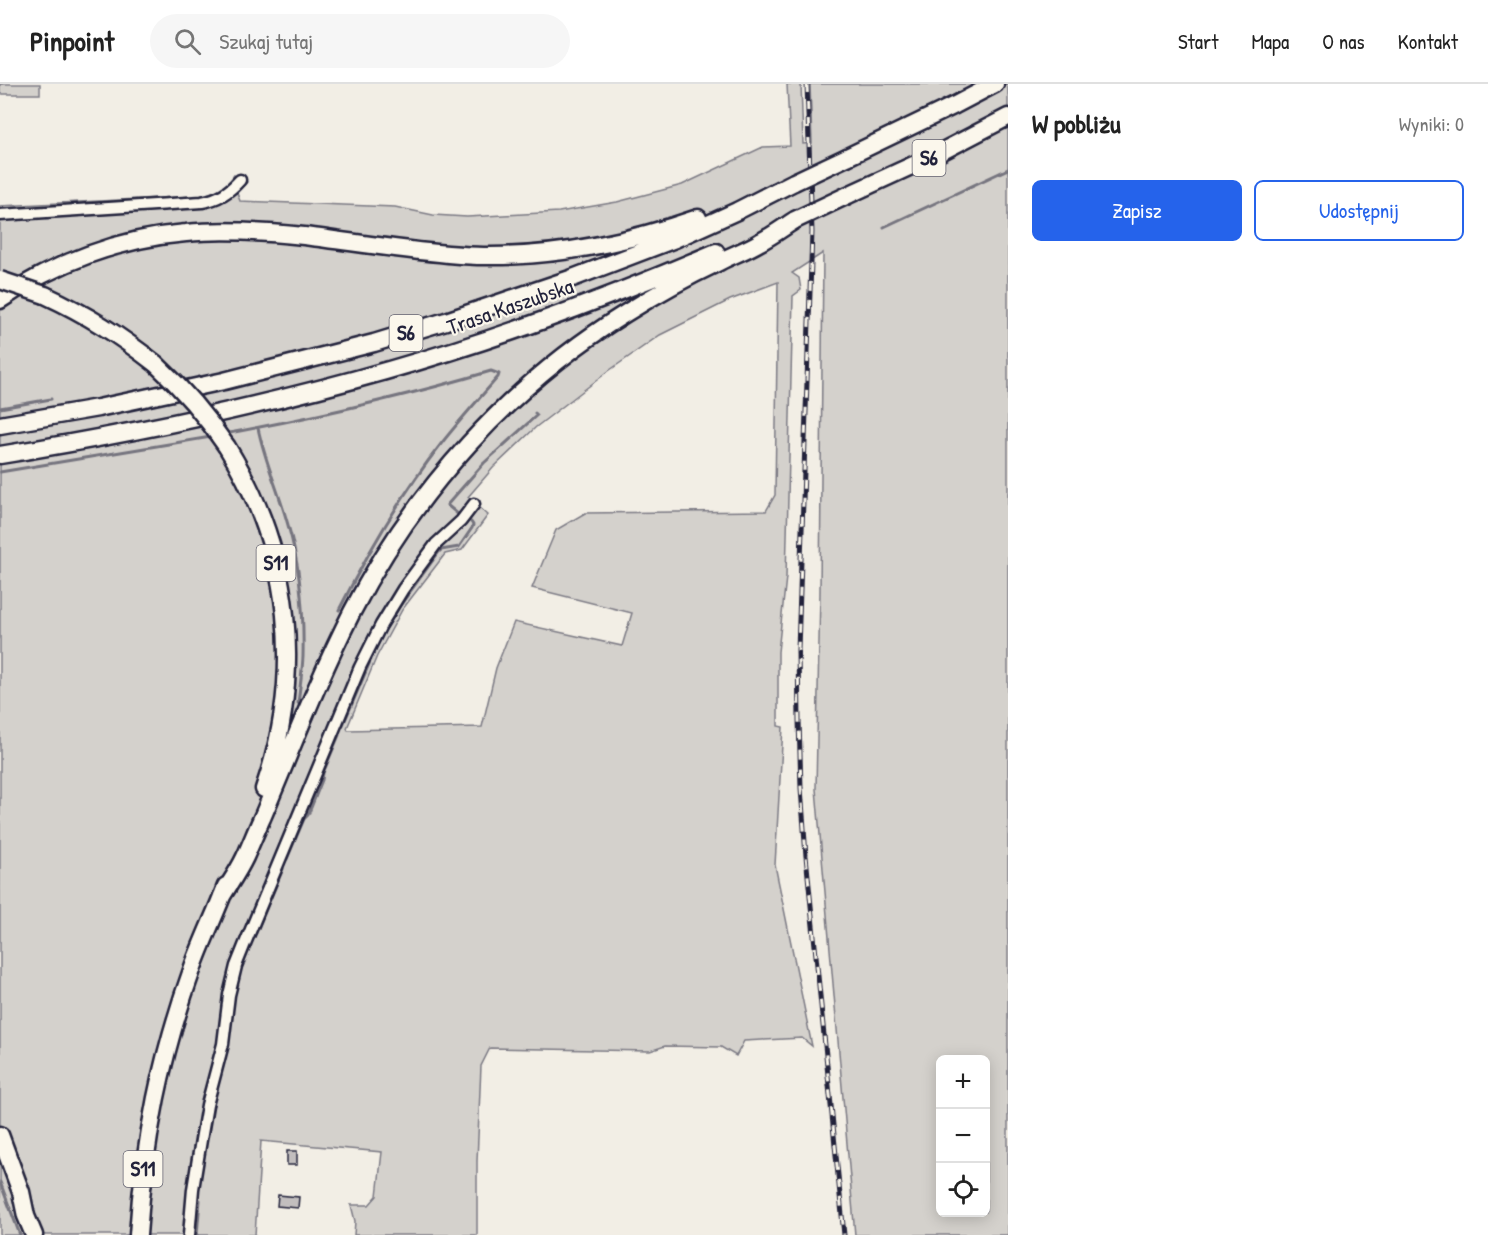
<!DOCTYPE html>
<html lang="pl">
<head>
<meta charset="utf-8">
<style>
  body { margin:0; font-family:"Patrick Hand",sans-serif; background:#f6f6f6; color:#222 }
  .controls { position:absolute; right:18px; bottom:18px; display:grid; overflow:hidden; border-radius:9px; box-shadow:0 3px 15px #0003 }
  .controls button { width:54px; height:54px; display:grid; place-items:center; padding:0; border:0; border-bottom:2px solid #e0e0e0; background:#fff; color:#222; font:30px sans-serif }
  .list { margin:0; padding:0; list-style:none }
  h2 { display:flex; justify-content:space-between; align-items:center; height:78px; margin:0; padding:0 24px; font-size:26px }
  h2 small { font-size:20px; font-weight:400; color:#767676 }
  .actions { display:flex; gap:12px; padding:18px 24px }
  .actions a { flex:1; padding:14px 0; border:2px solid #2563eb; border-radius:9px; text-align:center; font-size:21px; color:#2563eb }
  .actions .main { background:#2563eb; color:#fff }
  .icon { flex:none; width:33px; height:33px; fill:none; stroke:currentColor; stroke-width:2; stroke-linecap:round; stroke-linejoin:round }
  .map { position:relative; flex:none; width:1008px; height:1151px; overflow:hidden }
  header { display:flex; align-items:center; gap:36px; box-sizing:border-box; height:84px; padding:0 30px; background:#fff; border-bottom:2px solid #e0e0e0 }
  header strong { font-size:28px }
  nav { display:flex; gap:33px; margin-inline-start:auto; font-size:21px }
  .search { width:420px; height:54px; background:#f6f6f6; display:flex; align-items:center; gap:15px; box-sizing:border-box; padding:0 21px; border-radius:33px; color:#767676; font-size:22px }
  main { display:flex }
  aside { flex:1; background:#fff }
  .map>svg:first-child { display:block }
  .green { fill:#d4d1cc; stroke:#7b7a84; stroke-width:1.5; fill-rule:evenodd }
  .lines { fill:none; stroke-linecap:round; stroke-linejoin:round }
  .stream { stroke:#76747f; stroke-width:3 }
  .building { fill:#c2bebe; stroke:#22223b; stroke-width:1.5 }
  .minor-casing { stroke:#22223b; stroke-width:15 }
  .highway-casing { stroke:#22223b; stroke-width:21 }
  .minor { stroke:#fbf7ec; stroke-width:10 }
  .highway { stroke:#fbf7ec; stroke-width:16 }
  .rail-casing { stroke:#22223b; stroke-width:5 }
  .rail { stroke:#fbf7ec; stroke-width:3; stroke-dasharray:9; stroke-linecap:butt }
  .highway-bridge-casing { stroke:#22223b; stroke-width:21; stroke-linecap:butt }
  .highway-bridge { stroke:#fbf7ec; stroke-width:16 }
  .labels { text-anchor:middle; stroke-width:4.5; stroke-linejoin:round; paint-order:stroke }
  .shield { fill:#fbf7ec; stroke:#636270; stroke-width:1.5 }
  .shield-label { font-size:21px; font-weight:bold; fill:#22223b }
  .street-label { font-size:22px; fill:#22223b; stroke:#fbf7ec }
</style>
</head>
<body>
<header>
<strong>Pinpoint</strong>
<div class="search"><svg class="icon" aria-label="search" viewBox="0 0 24 24"><circle cx="10" cy="10" r="6"/><path d="M15 15l6 6"/></svg>Szukaj tutaj</div>
<nav><a>Start</a><a>Mapa</a><a>O nas</a><a>Kontakt</a></nav>
</header>
<main>
<div class="map">
<svg width="1008" height="1151" viewBox="0 0 1008 1151">
  <rect width="100%" height="100%" fill="#f2eee5"/>
  <filter id="ink" filterUnits="userSpaceOnUse"><feTurbulence type="fractalNoise" baseFrequency=".0167" numOctaves="2"/><feDisplacementMap in="SourceGraphic" scale="12" xChannelSelector="R" yChannelSelector="G"/><feConvolveMatrix kernelMatrix="1 2 1 2 8 2 1 2 1" color-interpolation-filters="sRGB"/></filter>
  <g filter="url(#ink)">
    <path class="green" d="M0,0H40V10H0Z
      M787,0H801L803,60L812,59L810,0H1008V1151H855L816,705L820,509L823,169L792,189L799,194L801,206L793,212L786,493L778,568V642L783,643L775,781L812,962L802,954L744,957L736,972L721,963L665,962L650,967L490,964L481,982L477,1077V1151H354L355,1137L351,1121H369L377,1112L382,1068L261,1057L255,1151H0V122L199,112C213,108 226,104 234,91L247,98L237,109L240,117L395,123L433,131L467,133L559,128L617,118L682,101L763,63L790,62ZM778,198L775,411L766,427L585,429L556,446L532,504L632,529L622,562L514,538L496,584L482,643L348,646L347,644L377,572L402,526L445,470L462,466L488,431L468,413L493,384L536,343L610,286L660,251L730,216ZM940,976H986V1128H940Z"/>
    <g class="lines">
      <path class="stream" d="M884,143L1008,85
        M0,324L51,315
        M258,344C265,378 279,408 288,441C300,482 304,530 303,573C302,589 300,604 298,619
        M224,350C314,333 404,313 491,287L499,290L498,293C479,315 459,337 441,360C401,411 368,468 339,526
        M0,388L211,353
        M459,431L447,421L484,379L537,331L535,329
        M381,552L401,520L438,469L441,466L459,463L472,444L473,441L471,438
        M343,641L375,566
        M287,775L304,735L308,731L322,696L323,689L339,651
        M256,849L283,785
        M0,1098L20,1151
        M197,1151L200,1116"/>
    </g>
    <path class="building" d="M287,1067H297V1081H287Z
      M278,1111L299,1113L298,1124L277,1122Z"/>
    <g class="lines">
      <defs>
        <path id="minor" d="M0,131L202,118C219,115 229,108 240,96
          M189,1151L193,1105L201,1056L207,1021L223,960L229,911L236,882L244,862L360,583L381,541L403,505L436,460L461,437L474,420"/>
        <path id="highway" d="M847,73L955,21L995,0
          M848,111L933,72L1008,33
          M45,211C88,231 119,251 156,280
          M0,216C54,179 121,154 186,149C225,145 265,148 304,152C352,158 400,166 448,170C460,171 472,172 484,172C557,173 629,158 698,134
          M0,341L98,324L224,297L374,259L446,237L570,195L675,155L737,127L794,98
          M227,363C292,468 304,589 264,705
          M0,371C179,342 358,302 530,241C592,219 655,194 716,168
          M222,812C230,799 239,786 245,773C251,760 256,747 262,734C291,666 318,595 352,528C414,407 510,301 626,229C656,210 687,193 719,178C732,171 747,166 760,158C772,152 784,143 795,136
          M0,1051L21,1108L26,1132L34,1151
          M138,1151C144,1056 161,972 193,883C203,855 216,829 226,802"/>
      </defs>
      <use href="#minor" class="minor-casing"/>
      <use href="#highway" class="highway-casing"/>
      <use href="#minor" class="minor"/>
      <use href="#highway" class="highway"/>
      <defs>
        <path id="rail" d="M807,0L812,148L798,566L799,636L801,704L806,772L844,1151"/>
      </defs>
      <use href="#rail" class="rail-casing"/>
      <use href="#rail" class="rail"/>
      <defs>
        <path id="highway-bridge" d="M794,98L847,73
          M795,136L848,111
          M0,196L45,211
          M156,280C183,305 206,332 227,363"/>
      </defs>
      <use href="#highway-bridge" class="highway-bridge-casing"/>
      <use href="#highway-bridge" class="highway-bridge"/>
    </g>
  </g>
  <g class="labels">
    <g class="shield">
      <rect x="912.5" y="56" width="33" height="36" rx="4.5"/>
      <rect x="389.5" y="231" width="33" height="36" rx="4.5"/>
      <rect x="256.5" y="461" width="39" height="36" rx="4.5"/>
      <rect x="123.5" y="1067" width="39" height="36" rx="4.5"/>
    </g>
    <g class="shield-label">
      <text x="929" y="81">S6</text>
      <text x="406" y="256">S6</text>
      <text x="276" y="486">S11</text>
      <text x="143" y="1092">S11</text>
    </g>
    <g class="street-label">
      <text transform="translate(510 222) rotate(-19)" y="8">Trasa Kaszubska</text>
    </g>
  </g>
</svg>
<div class="controls">
<button>+</button>
<button>−</button>
<button><svg class="icon" aria-label="locate" viewBox="0 0 24 24"><circle cx="12" cy="12" r="6"/><path d="M12 2v4M12 18v4M2 12h4M18 12h4"/></svg></button>
</div>
</div>
<aside>
<h2>W pobliżu<small>Wyniki: 0</small></h2>
<ul class="list">
</ul>
<div class="actions"><a class="main">Zapisz</a><a>Udostępnij</a></div>
</aside>
</main>
</body>
</html>
